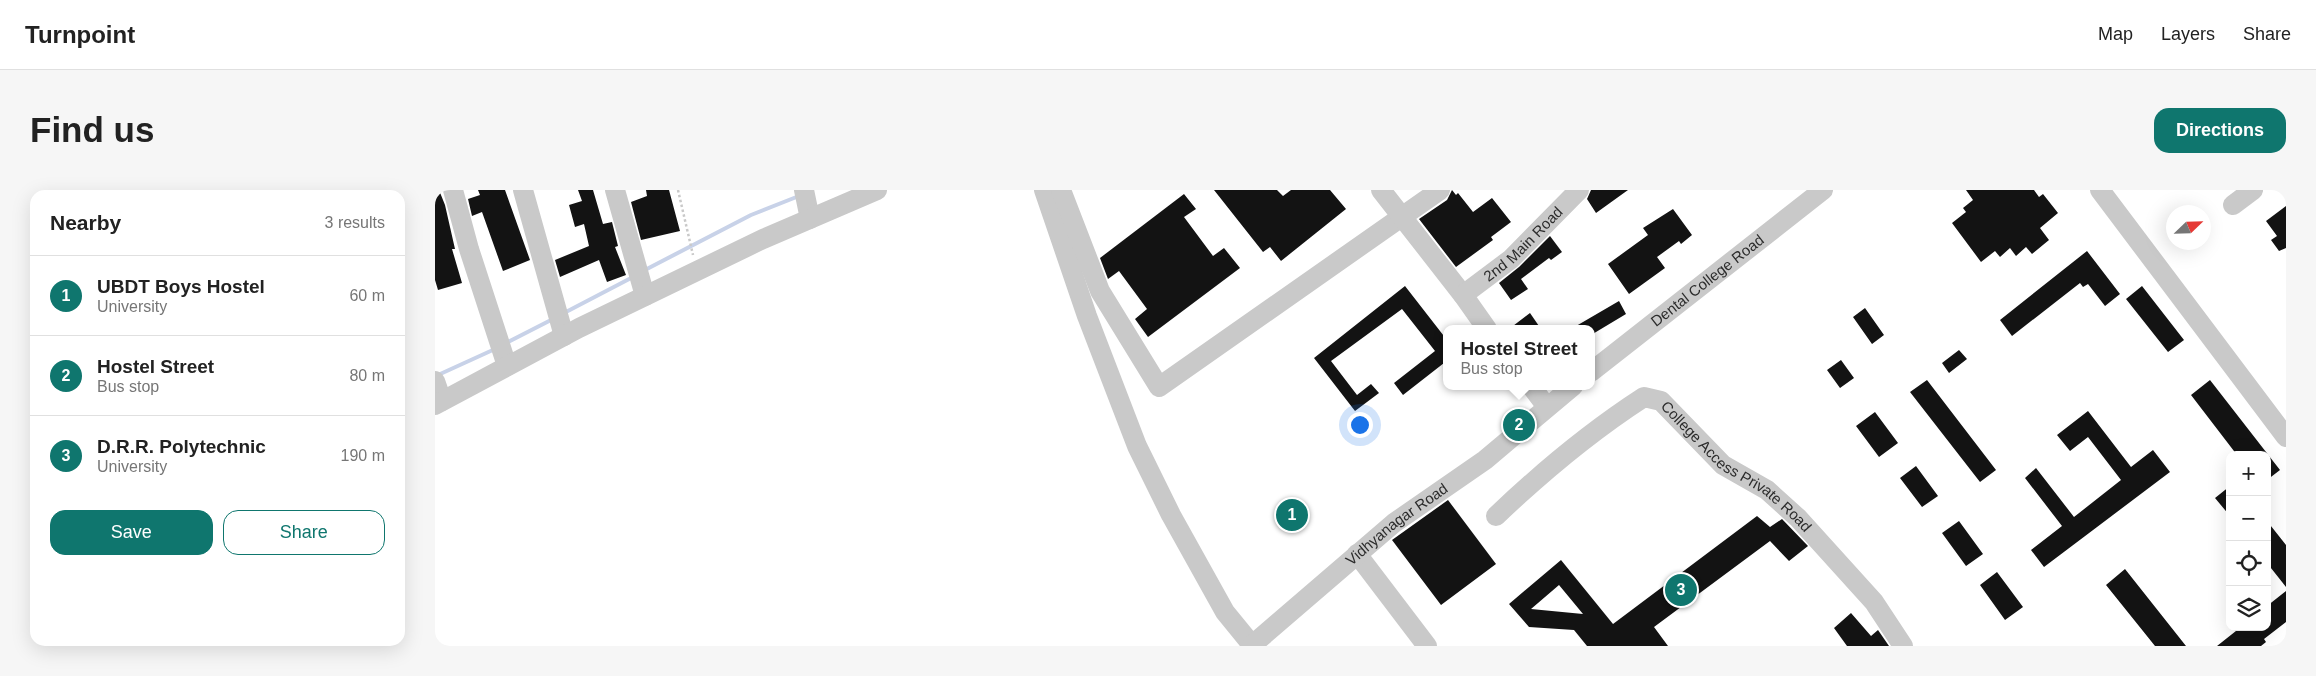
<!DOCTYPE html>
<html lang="en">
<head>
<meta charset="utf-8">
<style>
  body { margin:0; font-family:Helvetica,sans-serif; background:#f6f6f6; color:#222 }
  .controls { position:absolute; right:15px; bottom:15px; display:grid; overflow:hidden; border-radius:10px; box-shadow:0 5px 20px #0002 }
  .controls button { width:45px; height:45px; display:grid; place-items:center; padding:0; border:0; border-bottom:1px solid #e0e0e0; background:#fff; color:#222; font:25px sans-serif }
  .compass { position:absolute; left:1731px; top:15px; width:45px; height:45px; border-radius:50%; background:#fff; box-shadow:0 5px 20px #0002; rotate:67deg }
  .you { position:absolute; left:924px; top:234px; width:18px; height:18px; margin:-12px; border:4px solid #fff; border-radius:50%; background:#1a73e8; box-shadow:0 0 0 8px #1a73e833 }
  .badge { display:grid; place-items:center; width:32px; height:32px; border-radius:50%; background:#0f766e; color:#fff; font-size:16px; font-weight:700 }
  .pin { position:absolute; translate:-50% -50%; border:2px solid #fff; box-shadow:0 1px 5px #0006 }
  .popup { position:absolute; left:1008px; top:135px; width:152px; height:65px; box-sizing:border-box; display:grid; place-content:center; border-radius:10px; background:#fff; filter:drop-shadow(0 1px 4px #0005); font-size:16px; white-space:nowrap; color:#767676 }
  .popup b { font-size:19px; color:#222 }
  .popup::after { content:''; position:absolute; left:50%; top:100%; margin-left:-10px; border:10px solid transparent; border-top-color:#fff }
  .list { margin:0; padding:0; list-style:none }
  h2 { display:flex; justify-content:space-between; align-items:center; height:65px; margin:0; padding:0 20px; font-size:21px }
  h2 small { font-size:16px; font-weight:400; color:#767676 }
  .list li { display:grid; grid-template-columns:32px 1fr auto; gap:15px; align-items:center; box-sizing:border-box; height:80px; padding:0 20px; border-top:1px solid #e0e0e0 }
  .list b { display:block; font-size:19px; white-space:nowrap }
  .list p { margin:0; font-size:16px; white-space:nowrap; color:#767676 }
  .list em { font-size:16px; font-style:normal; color:#767676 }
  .actions { display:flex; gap:10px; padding:15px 20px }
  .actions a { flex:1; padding:11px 0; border:1px solid #0f766e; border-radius:15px; text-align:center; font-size:18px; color:#0f766e }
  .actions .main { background:#0f766e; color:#fff }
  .icon { flex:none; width:28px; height:28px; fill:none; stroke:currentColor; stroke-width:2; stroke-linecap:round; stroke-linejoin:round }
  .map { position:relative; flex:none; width:1851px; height:456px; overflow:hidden; border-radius:15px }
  header { display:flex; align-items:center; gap:30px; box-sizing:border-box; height:70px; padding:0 25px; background:#fff; border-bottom:1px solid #e0e0e0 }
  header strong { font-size:24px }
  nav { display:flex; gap:28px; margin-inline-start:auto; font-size:18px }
  .intro { display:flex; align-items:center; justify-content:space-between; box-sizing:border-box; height:120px; padding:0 30px }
  h1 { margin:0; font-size:35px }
  .button { padding:12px 22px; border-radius:15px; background:#0f766e; color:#fff; font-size:18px; font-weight:700 }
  main { display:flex; gap:30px; padding:0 30px }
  aside { flex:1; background:#fff; border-radius:15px; box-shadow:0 5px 20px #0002 }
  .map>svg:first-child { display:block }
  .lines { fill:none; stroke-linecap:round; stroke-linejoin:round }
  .stream { stroke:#c8d2e8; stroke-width:4 }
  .building { fill:#131313; fill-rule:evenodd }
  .path { stroke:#c9c9c9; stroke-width:2.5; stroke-dasharray:2.5 2.5; stroke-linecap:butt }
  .minor { stroke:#c9c9c9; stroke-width:20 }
  .labels { text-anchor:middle; stroke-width:5; stroke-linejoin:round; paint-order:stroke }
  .street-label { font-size:15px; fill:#2c2c2c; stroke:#fff }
</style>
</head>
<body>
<header>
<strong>Turnpoint</strong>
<nav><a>Map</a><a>Layers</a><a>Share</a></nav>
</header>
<div class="intro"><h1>Find us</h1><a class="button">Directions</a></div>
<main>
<aside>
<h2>Nearby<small>3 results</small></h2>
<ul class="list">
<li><span class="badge">1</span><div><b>UBDT Boys Hostel</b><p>University</p></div><em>60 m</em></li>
<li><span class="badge">2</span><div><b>Hostel Street</b><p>Bus stop</p></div><em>80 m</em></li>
<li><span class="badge">3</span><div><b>D.R.R. Polytechnic</b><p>University</p></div><em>190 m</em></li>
</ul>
<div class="actions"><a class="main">Save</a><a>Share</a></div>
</aside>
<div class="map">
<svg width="1851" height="456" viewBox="0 0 1851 456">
  <rect width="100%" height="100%" fill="#fff"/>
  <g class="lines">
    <path class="stream" d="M208,81L316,25L364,6
      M129,123L198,87
      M71,153L118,129
      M3,185L60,159"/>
  </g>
  <path class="building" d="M0,0H4L10,15L20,59H17L27,93L3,100L0,90Z
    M43,0H70L95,70L68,81L47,22L37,26L33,9L45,5Z
    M143,0H158L168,34L177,32L183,56L180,57L191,85L172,92L164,70L125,87L120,70L154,56L149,34L140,37L134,15L147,11Z
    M211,0H234L245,41L206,50L196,12L212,6Z
    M779,0H842L848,6L856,0H895L911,19L846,71L835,57L828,62Z
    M1017,0L1021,5L1023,3L1038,22L1057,8L1076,32L1056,47L1058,50L1021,77L984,29L1012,10Z
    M1156,0H1193L1161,23L1152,9Z
    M1531,0H1599L1604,7L1608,4L1623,23L1605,38L1614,50L1597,64L1591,57L1581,66L1575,58L1565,67L1560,61L1546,72L1517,33L1531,22L1528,18L1538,10Z
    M749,4L761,19L749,27L778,66L789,58L805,78L713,147L700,129L712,119L684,81L673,89L665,68Z
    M1851,16V58L1844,61L1836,50L1842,46L1831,31Z
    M1238,19L1257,45L1246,54L1244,51L1222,67L1230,78L1194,104L1173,74L1213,45L1208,38Z
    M1115,46L1127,62L1116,70L1114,68L1086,89L1093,99L1076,110L1064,93L1084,77Z
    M1652,61L1685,104L1670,116L1653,94L1648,97L1645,93L1577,146L1565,130Z
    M970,96L1012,150V176L1009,173L968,205L959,193L1000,161L967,119L896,171L922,205L936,194L944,203L920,221L879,168Z
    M1707,96L1749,150L1733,162L1691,109Z
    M1184,111L1191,124L1156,145V139H1136Z
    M1430,118L1449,145L1437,154L1418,127Z
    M1095,123L1106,139H1074Z
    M1524,160L1532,169L1514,183L1507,173Z
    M1406,170L1419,188L1405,198L1392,180Z
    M1492,190L1561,280L1545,292L1475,202Z
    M1775,190L1845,280L1832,290V265H1802L1756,205Z
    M1653,221L1696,277L1718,260L1735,282L1609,377L1596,360L1627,336L1590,288L1601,278L1639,327L1686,290L1653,247L1635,261L1622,245Z
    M1440,222L1463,253L1444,267L1421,236Z
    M1481,276L1503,306L1487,317L1465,288Z
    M1795,296V326L1780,308Z
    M1013,310L1061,374L1006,415L957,350Z
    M1322,326L1335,337L1347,329L1373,356L1354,371L1335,351L1219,437L1233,456H1152L1139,440L1094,437L1074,414L1126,370L1178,434ZM1124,395L1148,424L1096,419Z
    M1524,331L1548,364L1531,376L1507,343Z
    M1832,331L1851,355V397L1832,373Z
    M1690,379L1751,456H1720L1671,395Z
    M1562,382L1588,417L1570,430L1545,395Z
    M1851,401V432L1829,449L1831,452L1826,456H1782L1806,437H1832V416Z
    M1416,423L1436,446L1443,440L1454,456H1412L1399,438Z"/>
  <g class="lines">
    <path class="path" d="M243,0L258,65"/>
    <g class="minor">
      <path d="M18,0L34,59L72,176"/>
      <path d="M88,0L129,146"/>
      <path d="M180,0L210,106"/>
      <path d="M369,0L375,29"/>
      <path d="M609,0L652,126L702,256L736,325L790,422L817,455"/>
      <path d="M626,0L665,101L724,197L1005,0"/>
      <path d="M946,0L1028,105L1052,139"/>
      <path d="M1665,0L1851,247"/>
      <path d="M1798,15L1818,0"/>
      <path id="s1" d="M1028,105L1076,69L1144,0"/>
      <path id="s2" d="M1156,182L1388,0"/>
      <path d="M0,191L7,211"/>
      <path d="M1096,196L1112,217"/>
      <path d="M0,215L144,138L328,49L442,0"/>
      <path id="s3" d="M1061,326C1105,284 1158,240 1209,207L1226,211L1288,275L1332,300L1363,328L1439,412L1468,456"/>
      <path d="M922,364L992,456"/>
      <path id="s4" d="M816,456L959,333L1050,270L1138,196"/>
    </g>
  </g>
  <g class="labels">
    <g class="street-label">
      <text dy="5" stroke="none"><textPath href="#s1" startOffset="79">2nd Main Road</textPath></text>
      <text dy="5" stroke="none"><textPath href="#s2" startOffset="148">Dental College Road</textPath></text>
      <text dy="5" stroke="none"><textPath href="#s3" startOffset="308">College Access Private Road</textPath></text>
      <text dy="5" stroke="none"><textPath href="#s4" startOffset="190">Vidhyanagar Road</textPath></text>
    </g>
  </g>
</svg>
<div class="controls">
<button>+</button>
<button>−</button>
<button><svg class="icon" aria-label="locate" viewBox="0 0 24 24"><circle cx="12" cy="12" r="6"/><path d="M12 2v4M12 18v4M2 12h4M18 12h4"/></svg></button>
<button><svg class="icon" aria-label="layers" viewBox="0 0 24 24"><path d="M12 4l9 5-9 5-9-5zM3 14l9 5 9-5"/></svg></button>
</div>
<svg class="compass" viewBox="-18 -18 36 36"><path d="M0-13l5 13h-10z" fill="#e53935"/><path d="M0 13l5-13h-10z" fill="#767676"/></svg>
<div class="you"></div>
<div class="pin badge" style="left:857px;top:325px">1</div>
<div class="pin badge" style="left:1084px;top:235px">2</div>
<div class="popup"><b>Hostel Street</b>Bus stop</div>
<div class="pin badge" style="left:1246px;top:400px">3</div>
</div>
</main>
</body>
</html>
